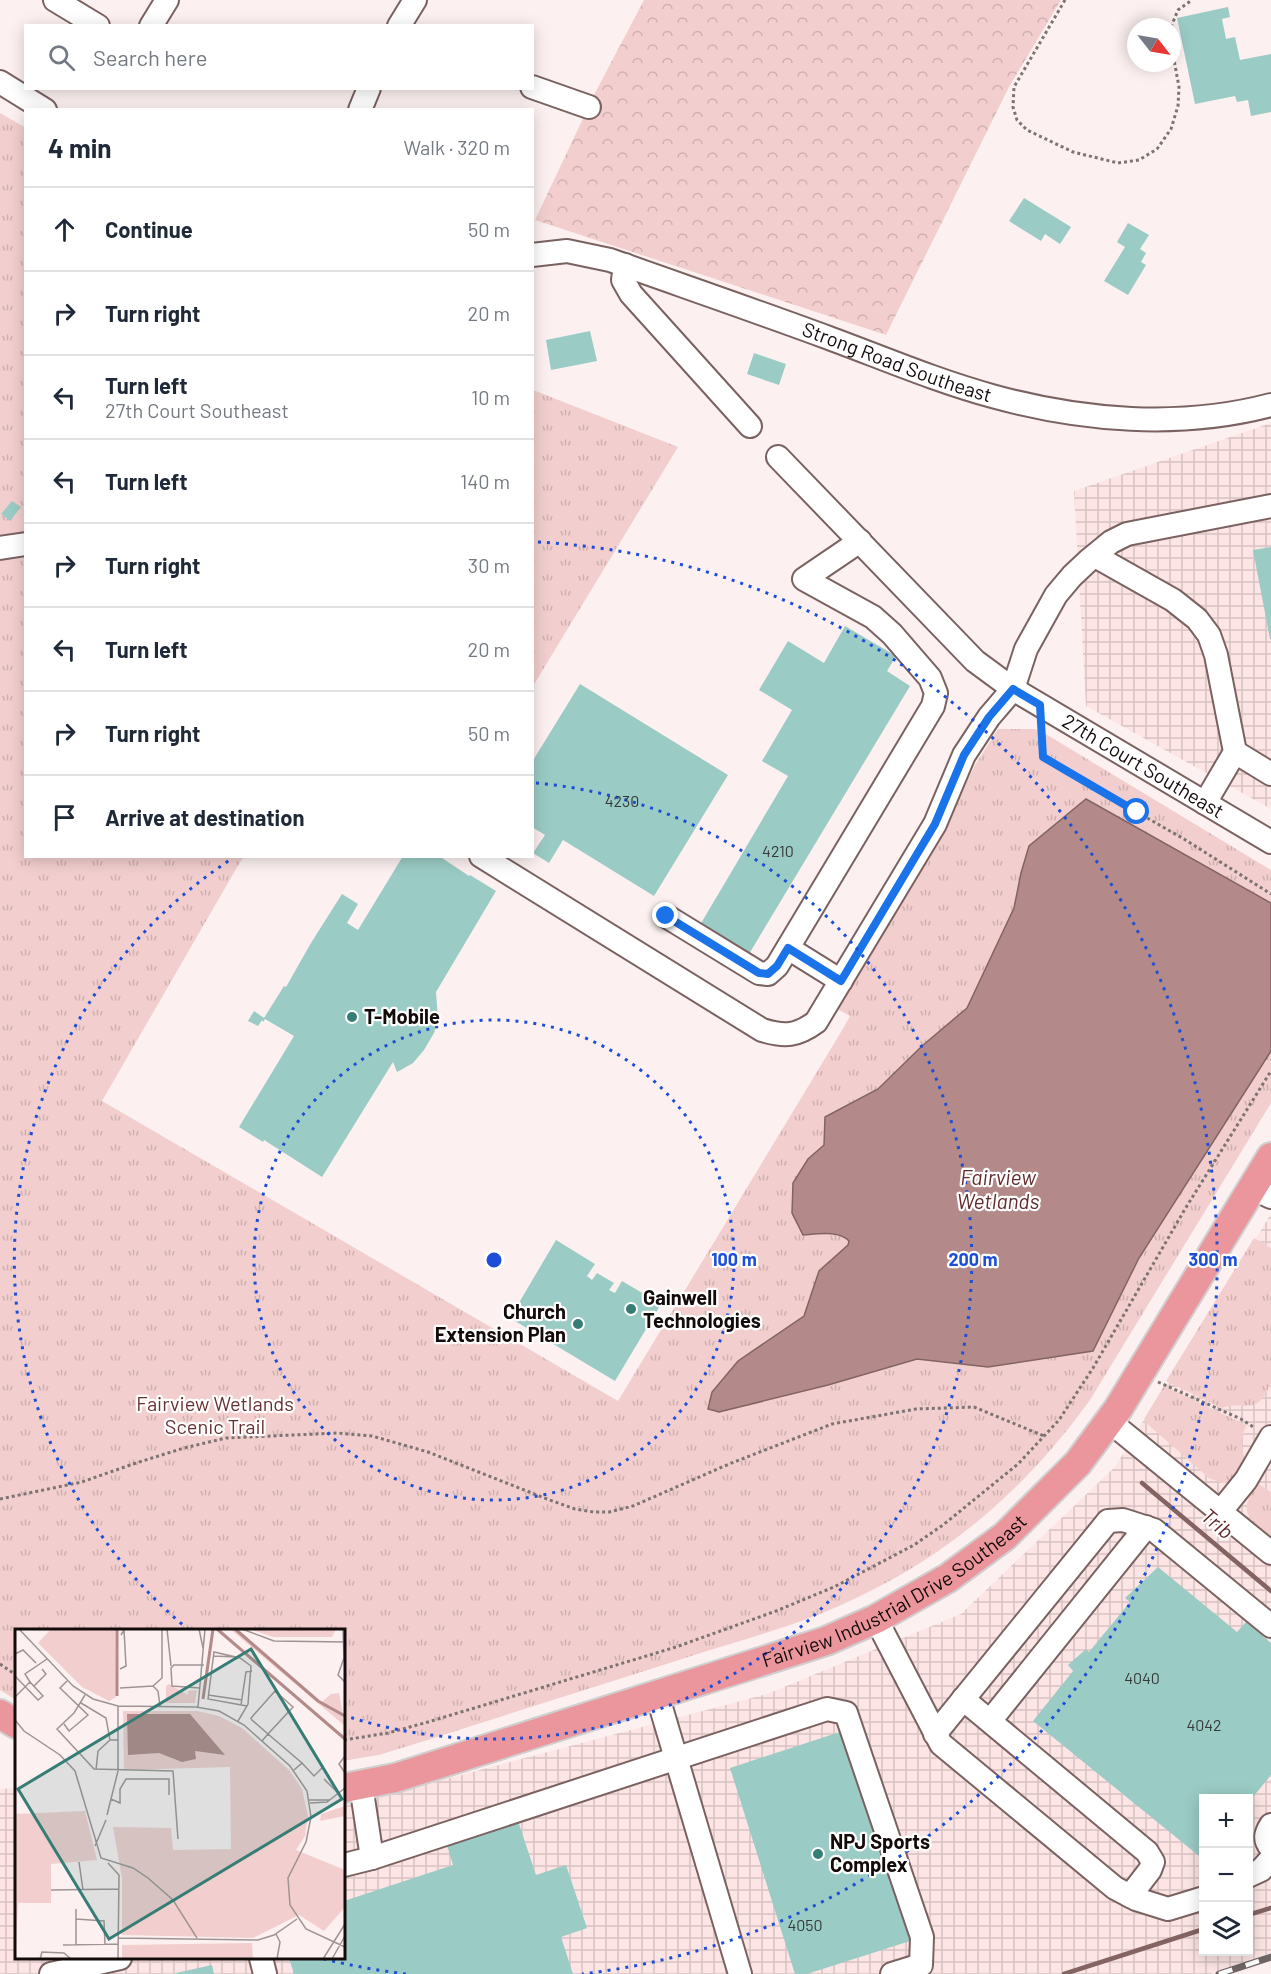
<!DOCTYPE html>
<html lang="en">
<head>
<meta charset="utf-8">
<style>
  body { margin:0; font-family:Barlow,sans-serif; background:#f6f6f7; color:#1f2937 }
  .controls { position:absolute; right:18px; bottom:18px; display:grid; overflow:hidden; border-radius:0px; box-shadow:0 3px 15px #0003 }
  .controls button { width:54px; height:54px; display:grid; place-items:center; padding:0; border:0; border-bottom:2px solid #e0e1e3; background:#fff; color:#1f2937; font:30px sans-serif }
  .compass { position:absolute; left:1127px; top:18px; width:54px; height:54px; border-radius:50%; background:#fff; box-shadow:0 3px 15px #0003; rotate:121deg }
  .stop { position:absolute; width:18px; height:18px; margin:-14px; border:4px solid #1a73e8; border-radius:50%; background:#fff }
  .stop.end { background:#1a73e8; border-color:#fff; box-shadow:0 2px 6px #0008 }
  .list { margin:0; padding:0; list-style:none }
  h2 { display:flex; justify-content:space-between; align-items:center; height:78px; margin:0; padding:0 24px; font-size:26px }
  h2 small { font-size:20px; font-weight:400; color:#747a83 }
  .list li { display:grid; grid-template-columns:39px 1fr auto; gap:18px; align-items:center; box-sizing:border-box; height:84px; padding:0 24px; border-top:2px solid #e0e1e3 }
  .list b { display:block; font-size:22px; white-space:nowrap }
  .list p { margin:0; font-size:20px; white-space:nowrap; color:#747a83 }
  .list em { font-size:20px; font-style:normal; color:#747a83 }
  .icon { flex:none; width:33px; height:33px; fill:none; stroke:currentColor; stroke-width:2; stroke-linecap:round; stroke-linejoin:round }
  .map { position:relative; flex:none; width:1271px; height:1974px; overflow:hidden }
  .search { position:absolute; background:#fff; box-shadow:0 3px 15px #0003; left:24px; top:24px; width:510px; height:66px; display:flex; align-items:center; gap:15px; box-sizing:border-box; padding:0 21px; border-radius:0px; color:#747a83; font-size:22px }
  .panel { position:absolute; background:#fff; box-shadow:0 3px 15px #0003; left:24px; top:108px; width:510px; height:750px; border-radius:0px }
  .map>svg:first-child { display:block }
  .industrial { fill:url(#industrial-grid); fill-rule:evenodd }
  .grass { fill:url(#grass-tufts) }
  .forest { fill:url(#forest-crowns) }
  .water { fill:#b38a89; stroke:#836463; stroke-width:1.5 }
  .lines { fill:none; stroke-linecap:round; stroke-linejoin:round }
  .stream { stroke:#836463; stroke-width:4.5 }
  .building { fill:#9bcbc5 }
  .minor-casing { stroke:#7a6261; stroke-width:26 }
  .major-casing { stroke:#d0cece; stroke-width:32 }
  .path { stroke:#7d7373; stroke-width:3; stroke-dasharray:3 3; stroke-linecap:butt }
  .minor { stroke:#fff; stroke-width:22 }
  .major { stroke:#eb969c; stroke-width:28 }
  .rail-casing { stroke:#706565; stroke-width:7 }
  .rail { stroke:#fff; stroke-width:4.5; stroke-dasharray:14; stroke-linecap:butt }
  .route { stroke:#1a73e8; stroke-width:8 }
  .ring { fill:none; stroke:#1d4ed8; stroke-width:3; stroke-dasharray:3 6 }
  .poi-dot { fill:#367d76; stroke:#fff; stroke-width:2 }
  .labels { text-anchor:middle; stroke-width:4.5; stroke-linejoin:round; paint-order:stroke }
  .number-label { font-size:16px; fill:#353a39 }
  .street-label { font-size:20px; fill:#130a0a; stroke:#fff }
  .poi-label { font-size:20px; font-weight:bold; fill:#130a0a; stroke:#fff; text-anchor:start }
  .park-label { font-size:20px; fill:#683032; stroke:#fff }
  .water-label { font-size:21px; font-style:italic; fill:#612a2c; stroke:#fff }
  .inset-river { fill:none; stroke:#b38a89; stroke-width:3 }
  .inset-road { fill:none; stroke:#9f9494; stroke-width:1.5 }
  .view { fill:#367d76; fill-opacity:0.15; stroke:#367d76; stroke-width:3 }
  .inset-edge { fill:none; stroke:#130a0a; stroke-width:3 }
  .centre { fill:#1d4ed8; stroke:#fff; stroke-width:3 }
  .ring-label { font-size:18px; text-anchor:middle; font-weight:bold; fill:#1d4ed8; stroke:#fff; stroke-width:4.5; stroke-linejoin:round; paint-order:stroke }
</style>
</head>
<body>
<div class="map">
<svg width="1271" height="1974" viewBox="0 0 1271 1974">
  <defs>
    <pattern id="industrial-grid" width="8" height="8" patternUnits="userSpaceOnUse" patternTransform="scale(1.5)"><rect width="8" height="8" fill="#fce5e4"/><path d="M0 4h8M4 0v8" fill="none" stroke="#d7c3c2"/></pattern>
    <pattern id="grass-tufts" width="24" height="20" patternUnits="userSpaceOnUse" patternTransform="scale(1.5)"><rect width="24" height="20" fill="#f2cfce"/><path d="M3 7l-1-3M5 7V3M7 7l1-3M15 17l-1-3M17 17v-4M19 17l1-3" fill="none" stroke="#cfb0b0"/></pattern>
    <pattern id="forest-crowns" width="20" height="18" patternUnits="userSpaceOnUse" patternTransform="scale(1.5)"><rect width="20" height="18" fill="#f2cfce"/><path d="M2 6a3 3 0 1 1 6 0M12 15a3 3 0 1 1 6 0" fill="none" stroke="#cfb0b0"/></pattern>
  </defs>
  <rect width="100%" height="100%" fill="#fcf0f0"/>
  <path class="industrial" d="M1271,423V809L1086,706L1074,491Z
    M1271,1214V1953L1211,1974H0V1789L16,1788V1958H344V1806L767,1694L961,1614L1115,1467ZM1204,1798H1248V1952H1204Z"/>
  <path class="grass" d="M0,113L26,128V856L243,857L102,1101L618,1401L844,1027L850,1016L835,1008L941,835L975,765L998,729H1035L1044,733L1271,870V1103L1090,1400C1017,1501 931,1570 815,1616C773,1632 728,1644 685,1658C601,1685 518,1711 434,1738L379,1755L348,1760L344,1761V1630H16V1700L0,1690Z
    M533,390L678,447L533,686Z
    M1254,1238L1271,1248V1384C1268,1389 1265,1397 1260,1401C1251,1410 1234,1402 1222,1408L1166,1381Z
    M1164,1386L1246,1425L1241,1441L1245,1461L1232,1481L1222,1483L1209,1478L1145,1422L1144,1419Z
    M1257,1483L1271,1492V1537C1247,1518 1238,1512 1257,1483Z"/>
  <path class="forest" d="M644,0H1061L1009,87L886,335L535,220L595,93Z"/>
  <path class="water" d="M1086,799L1271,903V1051L1139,1258L1093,1351L988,1367L917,1359L828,1385L719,1412L708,1409L712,1392L738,1361L804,1316L819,1271L848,1245L849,1241C839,1230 817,1234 803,1235L792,1213L793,1183L808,1159L824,1145L825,1117L878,1089L922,1046L967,1008L1014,908L1021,873L1029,846Z"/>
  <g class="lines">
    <path class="stream" d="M1142,1483L1271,1591
      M1248,1915L1271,1908
      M1064,1974L1204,1929"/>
  </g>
  <path class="building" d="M1228,7L1230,17L1222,19L1226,39L1235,37L1240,60L1271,54V112L1251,116L1248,100L1237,102L1235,96L1195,104L1177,18Z
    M1024,198L1071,227L1060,244L1045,234L1041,241L1009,221Z
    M1128,223L1149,235L1140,249L1146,253L1141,262L1146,265L1128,295L1104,281L1125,247L1117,242Z
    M590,331L597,361L551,370L546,340Z
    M754,353L786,364L779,385L747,374Z
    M12,501L21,507L10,521L1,514Z
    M1271,547V639H1270L1253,550Z
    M845,626L896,656L887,671L910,686L749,954L700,925L788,776L762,761L792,710L759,690L788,641L824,663Z
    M580,684L728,775L654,896L563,840L549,863L533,853L545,835L532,827V762Z
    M403,856L442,858L469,876L470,875L496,891L436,992L438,1019L434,1033L424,1050L413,1063L399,1071L397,1072L393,1062L322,1177L264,1140L263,1142L239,1127L294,1036L265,1019L263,1022L262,1020L258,1026L248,1021L254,1011L264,1018L284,986L286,987L311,943L342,894L358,904L347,923L358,930Z
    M556,1240L595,1264L587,1276L592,1280L597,1273L614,1283L609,1290L615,1293L622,1281L661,1304L615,1381L510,1318Z
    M1158,1567L1237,1632L1246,1622L1271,1643V1775L1248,1803V1798H1204V1860L1033,1721L1073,1671L1068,1665L1086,1649L1089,1652L1130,1602L1125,1598Z
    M843,1731L910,1941L807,1974H795L730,1768Z
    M518,1821L536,1875L566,1865L587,1928L561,1937L573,1974H294L289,1958H344V1901L453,1865L447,1845Z
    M212,1965L214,1974H176V1973Z"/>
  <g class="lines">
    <defs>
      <g id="minor">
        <path d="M55,0L98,26"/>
        <path d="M151,26L167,0"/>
        <path d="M399,26L415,0"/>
        <path d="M0,82L45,110"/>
        <path d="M532,87L589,107"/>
        <path d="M360,110L369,88"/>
        <path id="s1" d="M532,255L567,251L610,260C683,286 756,311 829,338C883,358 937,381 992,396C1082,421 1180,429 1271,405"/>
        <path d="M625,265L623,280L631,294L750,426"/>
        <path id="s2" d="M778,457L975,661L1013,689L1271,842"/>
        <path d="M0,548L26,544"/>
        <path d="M1095,556L1173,600L1197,619L1209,635L1216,655L1235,752L1205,803"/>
        <path d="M1235,752L1271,774"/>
        <path d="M481,856L762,1030C785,1037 797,1036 816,1022L935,824L964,755L989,717L1013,689L1026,649L1056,595L1072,576L1089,560L1111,542L1127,534L1271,506"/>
        <path d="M666,916L759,973L768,974L777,966L933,706L936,693L930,678L892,634L873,617L804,579L860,541"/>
        <path d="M788,948L841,981"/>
        <path d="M1252,1188L1271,1197"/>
        <path d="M1109,1421L1271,1553"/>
        <path d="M1221,1511L1246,1480L1271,1437"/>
        <path d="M876,1619L941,1744L1115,1888L1136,1899L1168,1909L1204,1898"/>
        <path d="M657,1694L740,1974"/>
        <path d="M963,1699L1147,1852L1153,1862L1150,1870L1130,1896"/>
        <path d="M990,1721L1146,1527"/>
        <path d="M935,1734L1108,1521L1123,1520L1154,1530L1271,1626"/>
        <path d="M361,1785L372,1858L827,1709L846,1713L922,1937L921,1965L892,1974"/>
        <path d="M1271,1825C1265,1834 1264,1840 1271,1848"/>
        <path d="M344,1865L372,1858"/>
        <path d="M1248,1876L1261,1870L1271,1859"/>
        <path d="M261,1958L265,1974"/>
        <path d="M51,1974L120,1958"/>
      </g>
      <g id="major">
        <path d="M0,1714L16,1724"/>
        <path id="s3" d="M344,1788L395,1778L826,1641L876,1619L948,1578L1005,1536L1078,1463L1118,1409L1271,1157"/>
      </g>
    </defs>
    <use href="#minor" class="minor-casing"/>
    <use href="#major" class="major-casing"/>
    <path class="path" d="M1065,0L1014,87L1013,107L1017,120L1027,130L1073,152L1118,163L1139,160L1157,149L1171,129L1178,106L1179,87L1172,49
      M1171,27L1178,10L1192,0
      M1042,728L1043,757L1049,762L1184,839L1271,894
      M1158,1382L1241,1419L1255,1428
      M0,1499L82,1482L136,1463L184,1448L226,1438L338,1433L372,1436L428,1452L547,1499L575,1509L594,1512H609L633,1506L729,1464L832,1424L916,1409L974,1407L1044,1436
      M0,1664L16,1675
      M344,1740L388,1733L428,1722L676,1647L776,1611L834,1587L914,1545L943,1525L1018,1464L1059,1420L1093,1368L1185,1209L1271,1071"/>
    <use href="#minor" class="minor"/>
    <use href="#major" class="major"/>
    <defs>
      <path id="rail" d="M1219,1974L1271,1957"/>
    </defs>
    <use href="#rail" class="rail-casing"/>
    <use href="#rail" class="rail"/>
  </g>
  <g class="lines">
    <path class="route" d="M666,916L759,973L768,974L777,966L788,948L841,981L935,824L964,755L989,717L1013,689L1040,705L1043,757L1137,812"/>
  </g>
  <g class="ring">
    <circle cx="494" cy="1260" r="240"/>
    <path d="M189 1630A479 479 0 0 1 233 858M536 783A479 479 0 1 1 346 1716"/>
    <path d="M406 1974A719 719 0 0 1 320 1958M538 542A719 719 0 0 1 582 1974"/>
  </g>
  <g class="poi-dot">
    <circle cx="352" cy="1017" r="6"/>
    <circle cx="631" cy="1309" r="6"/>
    <circle cx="578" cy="1324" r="6"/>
    <circle cx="818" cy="1854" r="6"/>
  </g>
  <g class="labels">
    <g class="number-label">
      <text x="622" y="807">4230</text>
      <text x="778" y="857">4210</text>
      <text x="1142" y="1684">4040</text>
      <text x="1204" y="1731">4042</text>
      <text x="805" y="1931">4050</text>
    </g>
    <g class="street-label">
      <text dy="7" stroke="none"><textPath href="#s1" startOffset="384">Strong Road Southeast</textPath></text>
      <text dy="7" stroke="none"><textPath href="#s2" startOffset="482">27th Court Southeast</textPath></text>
      <text dy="7" stroke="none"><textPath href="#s3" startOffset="588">Fairview Industrial Drive Southeast</textPath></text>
    </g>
    <g class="poi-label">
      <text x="364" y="1024">T-Mobile</text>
      <text x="643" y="1305">Gainwell<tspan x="643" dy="23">Technologies</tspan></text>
      <text x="566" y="1319" text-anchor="end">Church<tspan x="566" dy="23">Extension Plan</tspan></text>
      <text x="830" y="1849">NPJ Sports<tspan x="830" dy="23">Complex</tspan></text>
    </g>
    <g class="park-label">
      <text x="215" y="1411">Fairview Wetlands<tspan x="215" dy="23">Scenic Trail</tspan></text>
    </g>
    <g class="water-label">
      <text x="998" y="1185">Fairview<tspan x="998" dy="24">Wetlands</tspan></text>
      <text transform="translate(1217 1524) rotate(40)" y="7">Trib</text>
    </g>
  </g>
  <g transform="translate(15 1629)">
    <rect width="330" height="330" fill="#fcf0f0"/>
    <path d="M36,0H100L101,68L94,72L67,58L23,14ZM235,0H321L317,8H258ZM154,55L173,66V62L182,61L180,74H151V57ZM108,82H182L204,87L227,99L274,141L287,160L293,187L290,207L281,221L330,241V278L309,302L284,286L238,309L107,306V249L98,198L156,199L158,221L216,220L215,138L109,141ZM237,314L238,330H107V316Z" fill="#f2cfce"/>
    <path d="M215,0H223L307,73L316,65L324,64L330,97ZM330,177V187L305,192L306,185ZM70,182L82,231L36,235V274H3L0,330V185Z" fill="#f2cfce"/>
    <path d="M112,85H175L210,126L180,122L181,130L167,133L144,124L113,126Z" fill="#b38a89"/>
    <path class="inset-river" d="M202,0L330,110M220,0L303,72L330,87M102,67V0M188,70L198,0"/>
    <path class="inset-road" d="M4,0L58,57L78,70L103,77L181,78L204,82L229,96L275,137L292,162L296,188L291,213L273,249L275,276L291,300L330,318M152,0L156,37M184,0L188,19M227,0L259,12L330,13M328,0L329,29L323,46L330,53M0,25L8,21L21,34M198,27L222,28M105,40L111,37L109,1L106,6M0,47L23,71L28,67L15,53M19,57L31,45L27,40M138,57L147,49V0M105,59L138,57L143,62L145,77M185,59L157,57L156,39L159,36H189M70,66L59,84L42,100L79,140L158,142L163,210M193,66L227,71M0,68L15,53L10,45L32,30M66,74L91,89L95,111M226,76L231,43L237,42M183,78L190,0M0,91L9,102L45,126L60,142L86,229L118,239L133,249L158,271L182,309M223,92L232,77L233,75L236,37L225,29L199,23L193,70L232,77M49,95L54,102L73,86L45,59L52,52M247,112L253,105L278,78L260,62L236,89L237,91L253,105L287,134L279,141M330,127L324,135L330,144M287,134L299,147L308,138M81,141L83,122L95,111H103M309,150L324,165M96,170L105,174V160L111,150H154V166M294,171H315M295,174L312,173L330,159M92,186L103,142V77M80,217L91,191M64,233L68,261M93,234L104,246L103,330M36,261L104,260M61,280V316M61,290L89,292L90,316M261,305L265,313L262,330M103,309L243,311L259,306L282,290M48,316L103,315M25,330L27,323L49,324L56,330M308,330L330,295M317,330L330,307"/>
    <path class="view" d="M236,20L327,170L94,310L3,160Z"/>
    <rect width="330" height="330" class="inset-edge"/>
  </g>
  <circle cx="494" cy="1260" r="9" class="centre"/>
  <g class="ring-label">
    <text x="734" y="1266">100 m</text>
    <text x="973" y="1266">200 m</text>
    <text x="1213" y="1266">300 m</text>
  </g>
</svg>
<div class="controls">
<button>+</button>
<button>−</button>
<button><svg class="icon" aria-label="layers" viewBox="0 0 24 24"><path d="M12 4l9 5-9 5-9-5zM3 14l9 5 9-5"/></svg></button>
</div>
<svg class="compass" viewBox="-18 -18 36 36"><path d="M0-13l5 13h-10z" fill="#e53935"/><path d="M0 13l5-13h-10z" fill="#747a83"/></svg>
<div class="stop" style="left:1137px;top:812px"></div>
<div class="stop end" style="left:666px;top:916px"></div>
<div class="search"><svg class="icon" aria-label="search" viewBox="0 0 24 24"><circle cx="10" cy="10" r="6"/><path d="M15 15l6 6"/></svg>Search here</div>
<section class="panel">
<h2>4 min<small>Walk · 320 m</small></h2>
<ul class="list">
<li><svg class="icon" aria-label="ahead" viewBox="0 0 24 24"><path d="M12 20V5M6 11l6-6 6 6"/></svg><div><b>Continue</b></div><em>50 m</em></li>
<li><svg class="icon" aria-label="right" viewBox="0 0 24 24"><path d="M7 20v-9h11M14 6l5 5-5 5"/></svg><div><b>Turn right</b></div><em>20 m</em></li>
<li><svg class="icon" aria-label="left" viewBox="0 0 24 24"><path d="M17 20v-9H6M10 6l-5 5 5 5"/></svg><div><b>Turn left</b><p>27th Court Southeast</p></div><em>10 m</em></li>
<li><svg class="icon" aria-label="left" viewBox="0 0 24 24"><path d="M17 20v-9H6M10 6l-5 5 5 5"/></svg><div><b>Turn left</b></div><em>140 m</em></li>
<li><svg class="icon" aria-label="right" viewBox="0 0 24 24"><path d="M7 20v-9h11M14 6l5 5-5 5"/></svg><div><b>Turn right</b></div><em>30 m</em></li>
<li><svg class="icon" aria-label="left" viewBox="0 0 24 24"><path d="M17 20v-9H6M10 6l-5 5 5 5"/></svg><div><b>Turn left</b></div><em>20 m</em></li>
<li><svg class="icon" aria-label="right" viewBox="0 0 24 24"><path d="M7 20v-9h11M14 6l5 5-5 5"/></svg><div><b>Turn right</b></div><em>50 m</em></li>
<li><svg class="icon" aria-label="arrive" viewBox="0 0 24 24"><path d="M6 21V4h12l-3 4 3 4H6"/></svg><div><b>Arrive at destination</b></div></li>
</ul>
</section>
</div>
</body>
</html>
